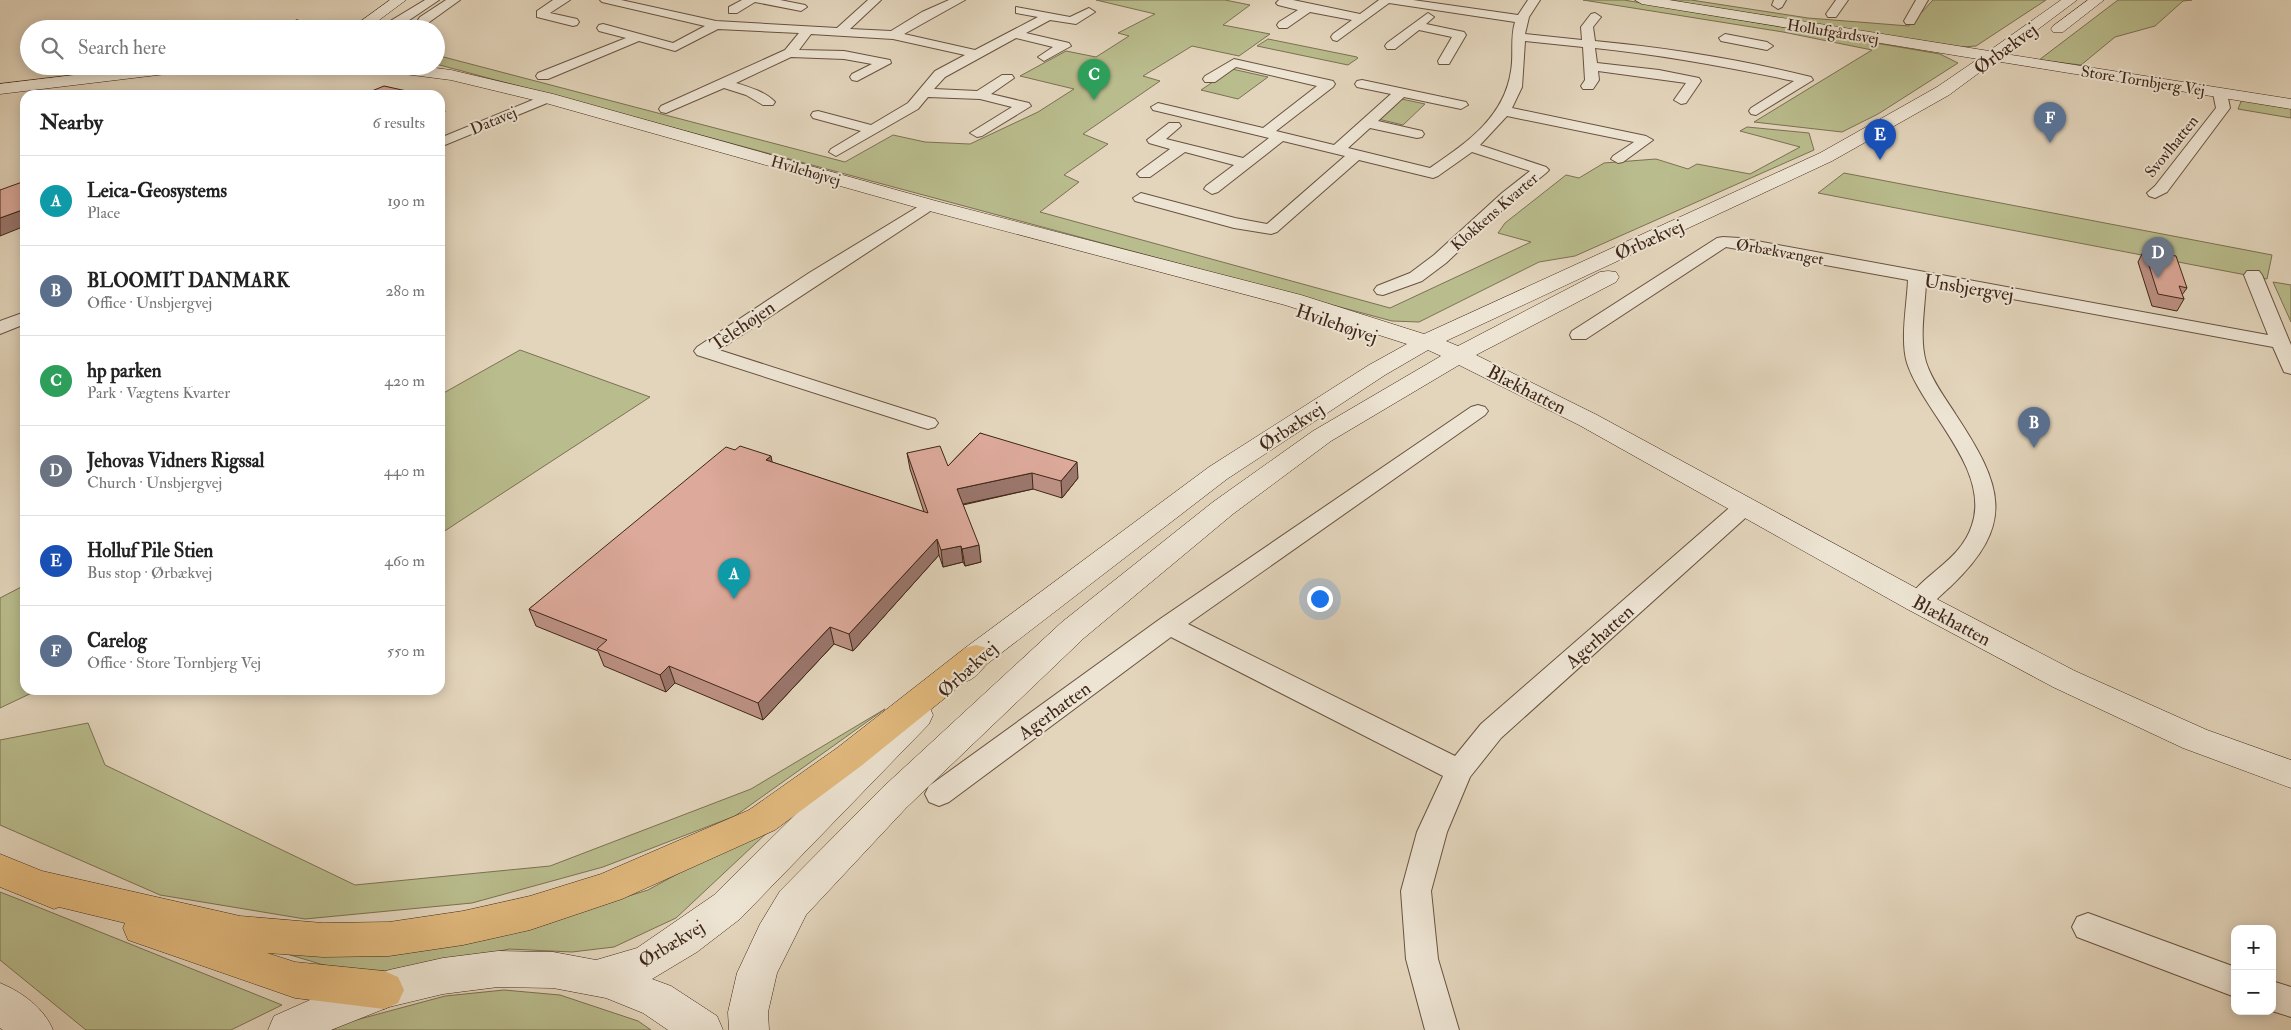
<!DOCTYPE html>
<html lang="en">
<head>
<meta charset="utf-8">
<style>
  body { margin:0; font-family:"IM FELL Double Pica",serif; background:#f2f2f2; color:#222 }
  .controls { position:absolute; right:15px; bottom:15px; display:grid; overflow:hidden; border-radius:10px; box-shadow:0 2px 12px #0003 }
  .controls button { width:45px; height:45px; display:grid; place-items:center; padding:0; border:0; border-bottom:1px solid #e0e0e0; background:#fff; color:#222; font:25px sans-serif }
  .you { position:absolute; left:1319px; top:598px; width:18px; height:18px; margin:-12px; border:4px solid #fff; border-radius:50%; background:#1a73e8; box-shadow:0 0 0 8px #1a73e833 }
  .badge { display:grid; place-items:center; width:32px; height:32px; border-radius:50%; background:#111827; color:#fff; font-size:16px; font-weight:700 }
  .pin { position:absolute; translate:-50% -41px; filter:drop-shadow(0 1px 2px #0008) }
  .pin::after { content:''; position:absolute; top:26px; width:18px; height:15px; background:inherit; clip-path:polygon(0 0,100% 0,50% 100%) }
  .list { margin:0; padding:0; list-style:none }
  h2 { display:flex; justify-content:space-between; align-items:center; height:65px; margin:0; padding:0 20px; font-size:21px }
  h2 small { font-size:16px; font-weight:400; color:#767676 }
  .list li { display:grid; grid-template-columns:32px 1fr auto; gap:15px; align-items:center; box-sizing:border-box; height:90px; padding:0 20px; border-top:1px solid #e0e0e0 }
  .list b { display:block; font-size:19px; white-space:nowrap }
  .list p { margin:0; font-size:16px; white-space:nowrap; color:#767676 }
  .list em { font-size:16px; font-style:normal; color:#767676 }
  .icon { flex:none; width:28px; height:28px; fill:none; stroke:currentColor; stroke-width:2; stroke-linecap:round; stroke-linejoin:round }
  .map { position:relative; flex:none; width:2291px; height:1030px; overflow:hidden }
  .search { position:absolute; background:#fff; box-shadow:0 2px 12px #0003; left:20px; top:20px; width:425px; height:55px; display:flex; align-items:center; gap:12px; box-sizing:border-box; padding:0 18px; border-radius:28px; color:#767676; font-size:19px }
  .panel { position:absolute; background:#fff; box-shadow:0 2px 12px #0003; left:20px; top:90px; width:425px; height:605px; border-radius:15px }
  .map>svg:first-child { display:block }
  .green { fill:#b9bc8d; stroke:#7c7152 }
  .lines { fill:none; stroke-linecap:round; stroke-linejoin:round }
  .street-casing { stroke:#685240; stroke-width:2 }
  .secondary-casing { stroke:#3f2617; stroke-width:1 }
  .highway-casing { stroke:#3f2617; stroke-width:1 }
  .street { fill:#ede4d3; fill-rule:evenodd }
  .secondary { fill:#ede4d3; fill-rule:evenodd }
  .highway { fill:#e2ba7e; fill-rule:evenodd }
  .wall { fill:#bd9184; stroke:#3f2617 }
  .shaded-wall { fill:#9a766c; stroke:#3f2617 }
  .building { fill:#dca99a; stroke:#3f2617 }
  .labels { text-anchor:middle; stroke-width:4; stroke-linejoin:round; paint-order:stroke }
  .far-street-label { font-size:16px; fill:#3f2617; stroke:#ede4d3 }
  .street-label { font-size:19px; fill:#3f2617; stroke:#ede4d3 }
</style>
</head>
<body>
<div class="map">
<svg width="2291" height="1030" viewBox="0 0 2291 1030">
  <rect width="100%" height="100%" fill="#e3d5bc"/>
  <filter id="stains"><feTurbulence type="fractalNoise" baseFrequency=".004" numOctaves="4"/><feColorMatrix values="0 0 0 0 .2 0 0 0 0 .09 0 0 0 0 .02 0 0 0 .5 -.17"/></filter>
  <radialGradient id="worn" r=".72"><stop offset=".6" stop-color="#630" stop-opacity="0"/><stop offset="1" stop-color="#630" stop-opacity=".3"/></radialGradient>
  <path class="green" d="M1096,0H1225L1250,5L1223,25L1270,34L1239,56L1192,46L1143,76L1160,81L1083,134L1108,144L1064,175L1079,182L1040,212L1390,308L1531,242L1498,233L1505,223L1566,175L1579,178L1604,163L1656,159L1688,169L1697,164L1750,174L1800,147L1740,131L1747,127L1809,133L1814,150L1575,256L1539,262L1419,322L1392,321L436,64V55L845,162L893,135L925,142L970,144L1038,112L1074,89L1020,76L1066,51L1096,57L1129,36L1118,33L1155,14Z
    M1583,0H1624L1940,54L1958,63L1878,114L1842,132L1754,122L1872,50L1783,32Z
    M1657,0H1691L1808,18L1909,26L1933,0H2046L1976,46L1962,47Z
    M2118,0H2192L2183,1L2155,26L2115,37L2081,65L2039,60Z
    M1268,39L1357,57L1358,58L1348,65L1257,46Z
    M1232,69L1268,77L1238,99L1201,90Z
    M1397,98L1425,104L1403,125L1374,118Z
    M2242,99L2291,107V118L2238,109Z
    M1844,173L2272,255L2267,279L1818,193Z
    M2273,282L2291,285V322Z
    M520,350L650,397L440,534V395Z
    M25,585V690H38L0,708V598Z
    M885,709L735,816L603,867L472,903L305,919L160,895L0,825V740L88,723L105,765L355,885L550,866L751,789Z
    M787,814L676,918L614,947L572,952L509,949L409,972L354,970L327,966L277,951L541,923L648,890Z
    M0,892L18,899L282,1005L231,1030H86L0,960Z
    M504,990L560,995L638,1021L651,1030H332L345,1023L445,996Z"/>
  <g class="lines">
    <defs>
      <path id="street" d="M425,0H439L396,29L354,27L360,23H387Z
        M446,0H460L428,23H420L418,20L420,17Z
        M553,0H570L550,13L577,19L579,22L577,25L573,26L537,17V11Z
        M600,0H621L716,21L837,28L868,0H881L850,29L891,31L922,12L949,0H965L904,34L975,50L1038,17L1016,13V7L1070,17L1089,8L1095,12L1076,24L1050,20L1026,33L1069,43L1071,46L1044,61L1038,57L1053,47L1016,38L945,77L934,89L977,91L1002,75H1012L1014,78L991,94L1029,103L1031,106L982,136L977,137L970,133L1012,107L980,99L928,97L918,109L836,156L829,152L831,149L861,131L813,118L811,115L813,112L818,111L871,125L908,103L935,71L965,55L893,39L811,34L799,50L844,51L890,60L891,63L857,81L852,80L850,77L852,74L872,64L844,59L791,57L736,83C749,87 766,92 775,102L773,105H763L746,95L724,88L666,113L661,112L659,109L661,106L785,50L799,33L718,29L675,51L639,41L548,79H538L536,76L538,73L626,38L599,31L597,28L599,25L603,24L673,43L705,26L602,2Z
        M742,0H780L805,5L807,7L801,11L755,2L737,13H729V7Z
        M1279,0H1293L1360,14L1379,0H1413L1518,15L1528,0H1540L1529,17L1525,34L1582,40L1581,27L1591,14L1595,13L1601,17L1593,27L1595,41C1668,48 1739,59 1811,77L1813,80L1756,115L1751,114L1749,111L1751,108L1794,81C1728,67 1663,55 1595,48L1597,63L1659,70L1699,78L1701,81L1686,103L1681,104L1674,100L1686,83L1598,71L1599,80L1593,89H1583L1581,86L1585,80L1583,47L1525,41L1522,87L1512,108L1646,136L1653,140L1623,162L1618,163L1611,159L1613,156L1634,142L1507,116L1480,145L1546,167L1549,170L1546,173L1514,199L1446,263L1422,281L1383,295L1377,294L1374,290L1377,286L1410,273L1434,255L1502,193L1530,171L1472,152L1438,176L1433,178L1359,160L1277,232L1271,234L1234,228L1135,201L1133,198L1141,193L1235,218L1267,224L1345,156L1283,141L1218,192L1212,194L1204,189L1206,186L1234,165L1185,152L1150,177H1140L1137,174L1140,171L1170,149L1149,143L1147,140L1169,123H1179L1181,126L1166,139L1243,158L1269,138L1153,110L1151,107L1158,103L1263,128L1317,86L1236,67L1215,82H1205L1203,79L1205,76L1234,59L1333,81L1335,84L1333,87L1276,131L1334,145L1391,94L1357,87L1355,84L1357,81L1362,80L1466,102L1468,105L1461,109L1404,97L1378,121L1422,131L1424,134L1422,137L1417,138L1370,128L1348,148L1430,168C1466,143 1504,118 1511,71C1514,54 1510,38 1515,22L1389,3L1337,41L1333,40L1331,37L1333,34L1352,20L1310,12L1287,28H1279L1277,25L1279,22L1298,10L1278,5L1276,3Z
        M1774,0H1786L1782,7L1778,9L1772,5Z
        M1836,0H1848L1836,17H1828L1826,14Z
        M1916,0H1928L1914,24H1906L1904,21Z
        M1428,13L1434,17L1426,24L1464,32L1466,35L1449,64H1439L1438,61L1452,37L1419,30L1395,49H1387L1385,46L1387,43Z
        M297,20L303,24L298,29H283Z
        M1725,34L1767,42L1773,46L1767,50L1721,41L1719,38Z
        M2220,89L2227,93L2230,108L2167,192L2155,198L2149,196L2147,193L2155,186L2216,108L2213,93Z
        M547,94L552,95L554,98L552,101L440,147V138Z
        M929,200L935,202L937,205L935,208L719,350L935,419L938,423L935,427L928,429L921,427L697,355L694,351L697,347L809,273Z
        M1723,237L1740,238L2268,335L2244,275L2247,271H2259L2262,275L2291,345V374L2284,372L2273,347L1926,283C1925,307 1919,339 1926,362C1932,381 1946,399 1956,415C2002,485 2017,524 1950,587C1937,598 1927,613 1909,608L1906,602C1923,573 1960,562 1972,525C1991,469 1923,412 1907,363C1900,340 1907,304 1908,280L1726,247L1586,339H1572L1570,335L1572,331L1717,238Z
        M25,312V324L0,334V321Z
        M1478,405L1485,407L1488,411L1485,415L1188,624L1455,756L1481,724L1736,502L1744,500L1752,502L1755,507L1752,512L1501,738L1470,777L1447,832L1431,891L1438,959L1459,1030H1425L1406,959L1401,891L1417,832L1443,776L1171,637L949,802L939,806L929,802L925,794L929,786L1160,619L1471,407Z
        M2088,913L2235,967V997L2077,937L2072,927L2077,917Z
        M2272,981L2291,987V1017L2272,1011Z"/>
      <path id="secondary" d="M390,0H406L367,29H350Z
        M1635,0H1669L1989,51L2061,0H2077L2005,54L2291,99V109L1995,61L1949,95L1832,161L1446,341L1458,346L1600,272L1608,271L1616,272L1619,277L1616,282L1476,355L1597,415L1929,595L2075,671L2207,730L2291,760V788L2183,748L2053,687L1907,609L1579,425L1459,365L1331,441L1233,514L1084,638L906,808L806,915L777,973L768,1012L769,1030H729L728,1012L737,973L760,924L780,891L882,788L1062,622L1213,502L1313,431L1441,356L1428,350L1385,375L1227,479L987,664C974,678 969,686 949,680L944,672L949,664L965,648L1209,467L1369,365L1407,344L1285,305L922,209L542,102L451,80L381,71L373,66H420L451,70L553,94L936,201L1301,295L1424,334L1820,153L1937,87L1978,59L1642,4Z
        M2088,0H2104L2063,32H2053L2051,29L2053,26Z
        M149,66H199L191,71L0,94V84Z
        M917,703L929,706L933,715L929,724L740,919L697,952L652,979L671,986L717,1016L723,1030H668L643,1013L606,998L553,988L498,987L443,994L389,1007L331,1030H268L274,1016L337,988L389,970L443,958L498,951L553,952L596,960L637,948L714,895L905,706Z
        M0,983C22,992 44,1008 53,1030H3L0,1028Z"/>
      <path id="highway" d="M976,645L987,648L992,656L987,664L861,766L775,830L622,899L530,930L463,945L389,956L323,957L267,953L295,962L384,971L398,977L404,990L398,1003L384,1009L295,998L128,940L123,928L125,923L59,907L54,909L0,887V854L42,871L240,916L323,923L389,922L463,911L530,896L601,874L749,810L837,748L965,648Z"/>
    </defs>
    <use href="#street" class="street-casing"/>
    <use href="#secondary" class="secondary-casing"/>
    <use href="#highway" class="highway-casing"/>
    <use href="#street" class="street"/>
    <use href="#secondary" class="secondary"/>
    <use href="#highway" class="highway"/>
  </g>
  <path class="wall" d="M2144,250L2187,288L2182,295L2184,299L2177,311L2152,306L2138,262Z
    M980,433L1078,478L1062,498L1033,489L963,505L981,562L965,566L963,562L943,567L939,555L853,651L834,644L763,720L675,683L666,692L604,666L598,651L536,626L529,609L735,450L924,512L910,469L907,453L948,466Z"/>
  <path class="shaded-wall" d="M440,99H441L445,112L440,114Z
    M25,209V226L0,236V218Z
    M771,456L774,472L766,460Z
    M1077,462L1078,478L1062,498L1061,481Z
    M1032,473L1033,489L959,505L957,489Z
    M937,539L939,555L853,651L849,634Z
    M979,545L981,562L965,566L962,549Z
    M961,546L963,562L943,567L941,550Z
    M830,627L834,644L763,720L758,703Z
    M669,666L675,683L666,692L660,675Z"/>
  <path class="building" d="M384,86L425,95H362Z
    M25,181V209L0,218V190Z
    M2144,250L2176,256L2187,288L2179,286L2184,299L2158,294Z
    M980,433L1077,462L1061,481L1032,473L957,489L979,545L962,549L961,546L941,550L937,539L849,634L830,627L758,703L669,666L660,675L597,649L607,640L529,609L726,447L735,450L740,446L771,456L766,460L928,513L907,453L940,446L948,466Z"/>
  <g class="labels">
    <g class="far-street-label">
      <text transform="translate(1833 31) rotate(9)" y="6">Hollufgårdsvej</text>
      <text transform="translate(2143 80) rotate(9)" y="6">Store Tornbjerg Vej</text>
      <text transform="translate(493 120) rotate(-23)" y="6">Datavej</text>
      <text transform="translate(2171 146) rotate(-51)" y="6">Svovlhatten</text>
      <text transform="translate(806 170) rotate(16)" y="6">Hvilehøjvej</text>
      <text transform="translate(1494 211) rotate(-41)" y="6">Klokkens Kvarter</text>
      <text transform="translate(1780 251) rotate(10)" y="6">Ørbækvænget</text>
    </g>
    <g class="street-label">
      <text transform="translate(2005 48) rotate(-36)" y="7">Ørbækvej</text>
      <text transform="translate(1649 239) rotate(-24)" y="7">Ørbækvej</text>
      <text transform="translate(1969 287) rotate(9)" y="7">Unsbjergvej</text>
      <text transform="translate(1337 323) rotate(19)" y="7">Hvilehøjvej</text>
      <text transform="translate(742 325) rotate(-34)" y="7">Telehøjen</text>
      <text transform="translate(1527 389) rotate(27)" y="7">Blækhatten</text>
      <text transform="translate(1291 426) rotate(-33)" y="7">Ørbækvej</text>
      <text transform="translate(1952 620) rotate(28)" y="7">Blækhatten</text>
      <text transform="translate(1599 636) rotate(-42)" y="7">Agerhatten</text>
      <text transform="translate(967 669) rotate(-42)" y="7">Ørbækvej</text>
      <text transform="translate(1054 710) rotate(-36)" y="7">Agerhatten</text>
      <text transform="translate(671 943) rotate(-31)" y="7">Ørbækvej</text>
    </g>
  </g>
  <rect width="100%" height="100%" filter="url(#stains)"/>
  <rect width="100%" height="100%" fill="url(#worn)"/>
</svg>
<div class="controls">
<button>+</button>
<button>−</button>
</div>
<div class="you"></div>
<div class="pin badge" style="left:734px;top:599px;background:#0f9aa8">A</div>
<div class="pin badge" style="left:2034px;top:448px;background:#5c6f8a">B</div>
<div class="pin badge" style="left:1094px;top:100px;background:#2e9e5b">C</div>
<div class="pin badge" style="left:2158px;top:278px;background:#6b7280">D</div>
<div class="pin badge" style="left:1880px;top:160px;background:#1a4fb4">E</div>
<div class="pin badge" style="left:2050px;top:143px;background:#5c6f8a">F</div>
<div class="search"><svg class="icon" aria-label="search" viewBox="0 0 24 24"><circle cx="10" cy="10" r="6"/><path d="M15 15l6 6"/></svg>Search here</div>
<section class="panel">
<h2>Nearby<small>6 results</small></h2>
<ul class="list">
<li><span class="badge" style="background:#0f9aa8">A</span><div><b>Leica-Geosystems</b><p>Place</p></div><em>190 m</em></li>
<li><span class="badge" style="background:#5c6f8a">B</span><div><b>BLOOMIT DANMARK</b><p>Office · Unsbjergvej</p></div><em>280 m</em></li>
<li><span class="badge" style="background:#2e9e5b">C</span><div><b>hp parken</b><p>Park · Vægtens Kvarter</p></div><em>420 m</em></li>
<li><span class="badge" style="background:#6b7280">D</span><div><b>Jehovas Vidners Rigssal</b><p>Church · Unsbjergvej</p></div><em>440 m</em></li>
<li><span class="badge" style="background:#1a4fb4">E</span><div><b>Holluf Pile Stien</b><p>Bus stop · Ørbækvej</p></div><em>460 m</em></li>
<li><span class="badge" style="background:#5c6f8a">F</span><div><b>Carelog</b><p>Office · Store Tornbjerg Vej</p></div><em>550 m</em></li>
</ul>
</section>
</div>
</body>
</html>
